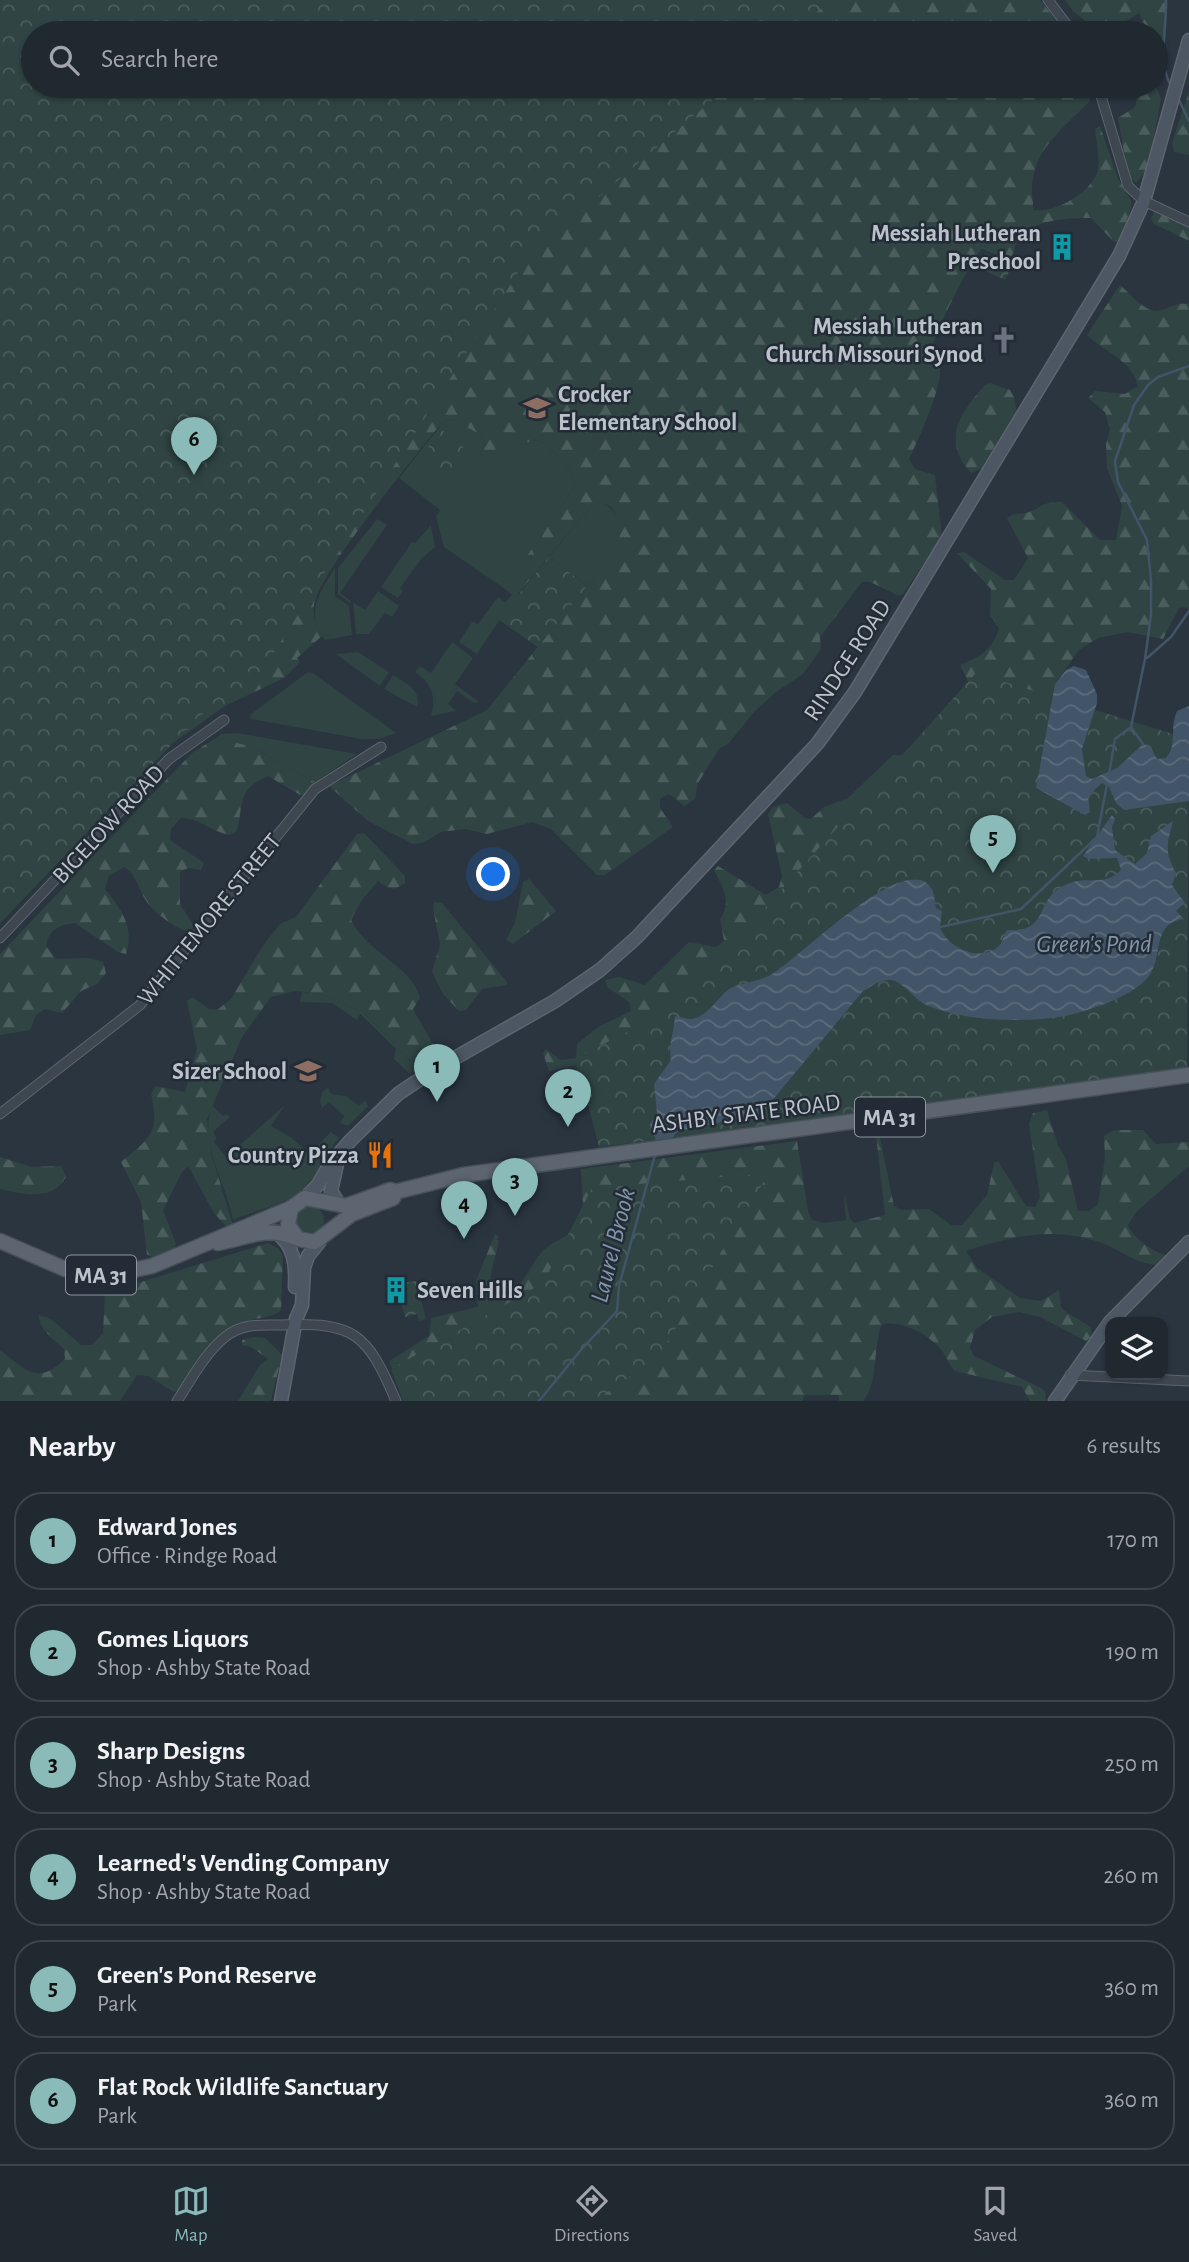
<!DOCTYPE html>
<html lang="en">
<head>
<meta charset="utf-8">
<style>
  body { margin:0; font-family:"Alegreya Sans",sans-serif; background:#283038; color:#f1f3f6 }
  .controls { position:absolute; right:21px; bottom:21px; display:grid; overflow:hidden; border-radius:14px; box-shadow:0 2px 5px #0004 }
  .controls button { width:63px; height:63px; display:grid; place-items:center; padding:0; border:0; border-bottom:2px solid #3d444c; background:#202830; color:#f1f3f6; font:35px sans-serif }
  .you { position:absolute; left:494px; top:875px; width:24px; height:24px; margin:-18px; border:5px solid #fff; border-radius:50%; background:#1a73e8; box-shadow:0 0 0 10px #1a73e833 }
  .badge { display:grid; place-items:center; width:46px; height:46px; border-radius:50%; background:#8bbbb9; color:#111; font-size:23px; font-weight:700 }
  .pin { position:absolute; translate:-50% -58px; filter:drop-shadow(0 2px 4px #0008) }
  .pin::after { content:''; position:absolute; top:37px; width:24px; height:21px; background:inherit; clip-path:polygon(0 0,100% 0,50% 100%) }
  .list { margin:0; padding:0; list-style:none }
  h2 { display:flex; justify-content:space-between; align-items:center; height:91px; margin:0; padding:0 28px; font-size:30px }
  h2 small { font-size:23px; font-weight:400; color:#a2a6ab }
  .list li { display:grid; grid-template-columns:46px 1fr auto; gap:21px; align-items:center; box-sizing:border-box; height:98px; margin:0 14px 14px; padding:0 14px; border:2px solid #3d444c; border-radius:28px }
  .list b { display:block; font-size:26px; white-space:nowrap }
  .list p { margin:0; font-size:23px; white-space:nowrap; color:#a2a6ab }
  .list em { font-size:23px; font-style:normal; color:#a2a6ab }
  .icon { flex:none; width:38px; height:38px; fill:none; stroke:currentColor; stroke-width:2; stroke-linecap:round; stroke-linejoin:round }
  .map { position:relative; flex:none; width:1189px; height:1401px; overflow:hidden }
  .search { position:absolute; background:#202830; box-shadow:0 2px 5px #0004; left:21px; right:21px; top:21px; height:77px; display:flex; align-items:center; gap:18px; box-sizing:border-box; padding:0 24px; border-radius:38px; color:#a2a6ab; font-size:26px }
  .sheet { height:763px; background:#202830 }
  nav { display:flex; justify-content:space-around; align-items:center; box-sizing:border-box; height:98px; border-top:2px solid #3d444c; background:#202830; font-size:19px; color:#a2a6ab }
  nav a { display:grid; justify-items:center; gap:4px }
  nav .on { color:#8bbbb9 }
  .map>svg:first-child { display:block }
  .grass { fill:#2f4443 }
  .forest { fill:url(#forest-firs) }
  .park { fill:url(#park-crowns) }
  .water { fill:url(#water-waves) }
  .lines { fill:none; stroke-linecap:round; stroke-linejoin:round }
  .stream { stroke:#425467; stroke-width:2.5 }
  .street-casing { stroke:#5c656e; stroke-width:11 }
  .secondary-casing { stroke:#5c656e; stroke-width:15 }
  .primary-casing { stroke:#48505a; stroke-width:17 }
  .street { stroke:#3e4750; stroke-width:9 }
  .secondary { stroke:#4d5763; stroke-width:12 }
  .primary { stroke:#5d6670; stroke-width:14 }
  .labels { text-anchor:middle; stroke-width:5; stroke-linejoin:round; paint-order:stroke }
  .shield { fill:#232c36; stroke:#8d959e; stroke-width:2 }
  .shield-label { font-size:23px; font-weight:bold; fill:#bbc2ca }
  .poi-label { font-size:24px; font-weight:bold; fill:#bbc2ca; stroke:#232c36; text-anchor:end }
  .street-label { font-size:24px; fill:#bbc2ca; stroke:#232c36 }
  .water-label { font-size:26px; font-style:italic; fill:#8095aa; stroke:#232c36 }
</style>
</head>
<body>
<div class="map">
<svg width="1189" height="1401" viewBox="0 0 1189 1401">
  <defs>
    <pattern id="forest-firs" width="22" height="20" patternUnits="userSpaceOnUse" patternTransform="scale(1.75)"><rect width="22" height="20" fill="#2f4443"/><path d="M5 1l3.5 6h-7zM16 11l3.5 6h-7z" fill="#4b5d5d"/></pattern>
    <pattern id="park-crowns" width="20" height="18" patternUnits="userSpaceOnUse" patternTransform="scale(1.75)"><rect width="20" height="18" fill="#2f4443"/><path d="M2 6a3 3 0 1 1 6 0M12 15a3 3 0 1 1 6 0" fill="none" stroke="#4b5d5d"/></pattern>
    <pattern id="water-waves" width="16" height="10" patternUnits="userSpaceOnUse" patternTransform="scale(1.75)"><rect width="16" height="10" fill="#425467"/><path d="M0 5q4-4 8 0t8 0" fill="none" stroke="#5b6b7b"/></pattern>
  </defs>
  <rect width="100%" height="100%" fill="#2a3540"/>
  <path class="grass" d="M453,419L481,435L485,441L479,459L493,465C508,450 518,441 540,440C554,453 575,466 575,486L505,589L444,547L436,517L440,510L399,478L444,421Z
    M601,503C617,508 626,528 620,545C615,558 596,574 587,586L549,557L592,505Z
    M377,519L387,525L340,593L351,601L350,603L338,594V568Z
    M431,525L435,547L422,558L400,588L403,591L398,598L381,587L412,542L415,543Z
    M335,567V596L349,606L352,635L325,640C304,613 320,592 335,567Z
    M378,591L399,606L392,617L385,613L369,634H356L353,602L365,610Z
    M498,597L505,602L507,609L477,654L459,642L472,622L478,624Z
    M452,642L473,658L455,684L479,702L474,703L457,691L448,704L456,711L431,716C436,695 432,684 415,672L420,666L431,673Z
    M358,652L389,672L380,686L336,654Z
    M308,672L313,673L396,733L379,739H362L251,719L250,715Z
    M393,675C406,683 422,690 417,707L384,689Z
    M237,733L357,754L315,782L250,746L216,738L221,734Z
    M302,992L321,994L363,1012L409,1060L421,1067L410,1074L394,1059L396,1049L360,1014L357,1020L332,1003L300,1002Z
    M328,1088L331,1094L346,1096L359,1106L365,1100L368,1106L348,1126L340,1123L344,1116L329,1102L322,1108L320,1102L322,1092Z
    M212,1105L223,1116L226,1114L230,1117L213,1132L217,1138L214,1142L226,1157L285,1105L271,1126L292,1138L308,1153L307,1156L331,1132L339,1138C328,1151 323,1168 313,1180C291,1205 261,1208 233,1220C226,1181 198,1145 212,1105Z
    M296 1220a14 14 0 1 1 28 0a14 14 0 1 1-28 0Z"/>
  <path class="forest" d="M0,0H1040L1067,33H33V86H1090L1092,94L1089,102C1054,137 1024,157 1034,210C1055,213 1089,194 1097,173C1101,161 1096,142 1095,129L1100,126L1118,178L1131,200V209L1119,241L1114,242L1091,218C1069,218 1031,219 1018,240C1013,248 1016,254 1008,259L982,249C973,256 935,332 933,346C932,354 941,363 940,372C940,391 918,441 909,459L915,469L935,475L942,536L903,594L899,596L870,582H862L820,637L821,649L803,674L776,692L754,712L729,743L719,749L698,783L695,799L684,806L669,794L660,799V808L673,827L605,875H597L551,829L532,822L487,834L465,829L441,832L423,843L413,844L368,821L329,786L487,710L620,545C619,525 620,498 592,505L517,595H512L505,589L507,585L575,486C575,466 554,453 540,440C518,442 508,450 493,466L479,459L485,441L481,435L452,419L444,421L435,431C411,462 319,573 314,605C312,617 317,626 322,636L297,658L300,662L284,678L225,706L170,745L0,923Z
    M1065,0H1166C1167,25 1167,48 1156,70V33H1148L1139,13L1123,23L1119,33H1100L1073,11Z
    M1141,86H1156L1161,99L1148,168L1136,183L1128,175L1118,118L1135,107Z
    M1189,91V155L1174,152L1172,143Z
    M1154,211L1189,228V241L1154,224L1151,219Z
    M1120,285C1132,295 1146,315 1162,310C1173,306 1177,303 1189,304V610L1186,607L1179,608L1163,639L1127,632L1098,638L1079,650L1055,684L1044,750L592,1101L587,1102L576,1065L549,1071L543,1053L546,1049L561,1060L576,1058L577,1044L598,1027L631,1011L629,1002L607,987L605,980L619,977L645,985L689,942L716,947L724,941L720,919C733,901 722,887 714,870L718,866L766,895L779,887L782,876L768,814L773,807L787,803L805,818L811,819L824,807L848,798L893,755H909L973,692L960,665C980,657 992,650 999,629L990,614L991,589L957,553L964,552L1005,580H1014L1028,558L1007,518C1015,512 1020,515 1029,512C1045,506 1041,502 1062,502L1100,540H1116L1122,506L1107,468L1106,444L1110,429L1105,412L1088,398L1095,391L1125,394L1138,386C1133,361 1104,352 1087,335Z
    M990,383L1010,390L1015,399L1016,411L981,469L971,473C941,440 960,413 985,385Z
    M216,738L250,746L315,782L307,794L300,795L268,776C237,790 244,801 237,831L230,835C209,831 202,819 181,818L171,829L170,840L204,863L201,870L188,868L180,872V904L194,926L190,932C176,929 152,912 145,899C137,886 137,875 124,867L109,876L105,889C121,909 135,927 126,954L118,952L75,923C59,925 49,929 46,946L56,959L89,958L103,962L106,973L97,984L81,991L62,1013L45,1009L36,1015L30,1030L0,1035V954L192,753Z
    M364,833L405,876V883C393,892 389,889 378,881L362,900L351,920C368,954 413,967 420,998L413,1009L438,1053L421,1067L409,1060L363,1012L321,994L295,991L271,997L242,1037L207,1119L211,1153L233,1225L227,1227L214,1213L188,1166L182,1172L163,1210L176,1244L173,1251L153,1257L147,1255L141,1202L121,1162C150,1138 160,1134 151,1094L156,1086L185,1092L197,1049L187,1001L192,997L209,1009L217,1010L231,999L264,944L280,924L296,917L357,834Z
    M529,879L556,911L513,944L506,940L515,923L523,882Z
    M434,902L442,903L507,982V985L482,989L466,1010L459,1011L443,994L432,972L440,944L433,909Z
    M1047,1110L1058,1145L1066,1159L1078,1211H1089L1098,1204L1105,1157L1104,1136L1114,1130H1143L1156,1144L1189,1142V1166L1136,1212L1128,1225C1133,1238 1153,1252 1166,1255L1167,1260L1157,1265C1132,1263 1116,1246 1093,1240C1049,1227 1007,1237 966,1251L977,1268L1020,1298L1041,1301L1059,1290L1061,1307L1066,1312L1091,1327L1092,1336L1086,1341L1040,1317L1019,1312L992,1317L975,1330L970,1348L974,1356L1039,1387L1045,1391L1046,1401H1030L1022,1387L955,1371C948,1364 946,1354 939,1347C924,1332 903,1321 882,1324C872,1350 879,1382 863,1401H839V1395H805L802,1401H405L389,1361L429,1336L431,1318L478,1307L476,1281L495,1234L498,1236C500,1255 485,1273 493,1291C523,1299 527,1266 544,1250C553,1241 572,1236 579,1224C586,1210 581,1185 581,1169L797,1141L808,1211L812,1220L823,1223L846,1220L844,1192L850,1219L854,1223L885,1215L876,1135L880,1138L894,1206L902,1210L929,1209L951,1225H962L987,1195L994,1163L998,1161L1026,1206L1035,1207L1040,1197L1029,1124L1033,1113Z
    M0,1157L32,1167L61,1166L66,1177C52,1202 23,1194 0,1189Z
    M268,1243L278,1248L283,1256L281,1310C273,1320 241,1317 225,1331C207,1346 193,1370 181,1389L174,1392L148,1376L137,1375L120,1401H0V1350C26,1370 37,1386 65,1359L64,1349C55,1340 38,1329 39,1315L51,1319L81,1345H92L103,1333L105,1293Z
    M254,1337L265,1338L282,1355L271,1401H238L260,1365L268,1359L251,1347L242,1345V1340Z"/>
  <path class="park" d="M0,0H831L792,33H33V86H729L529,256L247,694L199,716L0,923Z
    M985,253L1012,265L1005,280L978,268Z
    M442,430L466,449L448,475L422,455Z
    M549,557L587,586L538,647L499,620L506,610L505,603L512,595H518Z
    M976,673L1189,739L1187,1072L599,1147L576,1058L676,1007Z
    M769,1173L659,1356L595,1401H403L391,1369L543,1283L592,1188Z
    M416,1281L426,1319L419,1321L417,1314L405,1317L396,1284Z"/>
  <path class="water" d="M1074,666L1086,670L1097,694V703L1082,749L1086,776L1092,779L1117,768L1143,744L1151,748L1157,759L1166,758C1178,744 1169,728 1177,711L1189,706V801L1124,810L1116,803L1109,787L1102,783L1088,796L1090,812L1085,815L1036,788L1055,684L1066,670Z
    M1112,815L1115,819L1112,827L1115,850L1135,864L1147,853L1151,836L1173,821C1168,842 1163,851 1176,873L1172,885L1185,903L1176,911L1184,919C1151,923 1164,956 1149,976C1134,997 1077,1016 1052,1018C1012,1022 965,1021 926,1005C914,999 904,983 892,980C882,978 872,986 863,991L761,1114L678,1131L672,1138L656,1140L650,1124L657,1113L654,1084L671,1060C668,1045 674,1033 675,1016C680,1016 685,1019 690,1019C707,1018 716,999 728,990C741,981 758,983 772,974C803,955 888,867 923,881C935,886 934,898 936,908L942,911L940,927C947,948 982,964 1000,945C1003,941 1004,934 1007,930C1053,933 1031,897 1070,883C1088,876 1105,887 1121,870L1117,858L1088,859L1083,856Z"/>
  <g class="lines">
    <path class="stream" d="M1166,0C1167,28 1157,60 1171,86
      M1178,98L1189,121
      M1147,658L1171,637L1189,611
      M1131,727L1143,744
      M1109,774L1115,739L1131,727L1145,659L1151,615V580L1147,540L1118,482L1115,461L1134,405L1148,385L1158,377L1189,366
      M936,928L1021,909L1097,837L1107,784
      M539,1401L580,1351L617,1311L619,1286L655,1155"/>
    <defs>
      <path id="street" d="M1048,0L1073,33
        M1098,86L1128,186L1144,201L1189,222
        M0,938L169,759L224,720
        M0,1114L140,1005L315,789L381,747
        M1070,1375L1189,1381
        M177,1401C191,1380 205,1353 225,1337C242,1323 261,1325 281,1325C355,1322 367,1333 396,1401"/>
      <path id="secondary" d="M337,1164L331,1191L339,1204
        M305,1198L318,1185L330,1164L350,1141L398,1094L432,1071L555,1001L600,970L637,937L817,744L855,692L1119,256L1144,201L1189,40
        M275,1232C295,1245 296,1266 295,1287
        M281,1401L296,1319L302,1305L304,1268L308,1256L320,1241
        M1055,1401L1110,1322L1189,1242"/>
      <path id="primary" d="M395,1192L393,1198L352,1214L315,1242L298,1239L288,1225L291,1208L305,1198L346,1206L390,1190L395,1192L463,1175L1189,1075
        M0,1241L65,1269L115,1274L152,1266L291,1208
        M218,1243C246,1238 268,1225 296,1238"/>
    </defs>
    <use href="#street" class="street-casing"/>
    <use href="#secondary" class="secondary-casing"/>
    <use href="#primary" class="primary-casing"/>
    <use href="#street" class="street"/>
    <use href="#secondary" class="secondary"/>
    <use href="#primary" class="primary"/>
  </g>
  <defs>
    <symbol id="building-bare" viewBox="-9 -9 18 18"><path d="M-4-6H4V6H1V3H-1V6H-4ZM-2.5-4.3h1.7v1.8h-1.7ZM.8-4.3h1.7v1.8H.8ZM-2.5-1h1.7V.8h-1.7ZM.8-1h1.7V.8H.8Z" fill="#0f9aa8" stroke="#232c36" stroke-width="2.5" paint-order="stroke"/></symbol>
    <symbol id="church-bare" viewBox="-9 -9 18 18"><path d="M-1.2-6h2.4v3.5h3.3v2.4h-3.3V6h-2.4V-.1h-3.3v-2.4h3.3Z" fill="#6b7280" stroke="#232c36" stroke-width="2.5" paint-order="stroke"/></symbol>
    <symbol id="school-bare" viewBox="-9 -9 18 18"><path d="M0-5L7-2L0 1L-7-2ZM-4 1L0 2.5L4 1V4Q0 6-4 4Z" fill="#8d6e63" stroke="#232c36" stroke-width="2.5" paint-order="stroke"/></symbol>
    <symbol id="restaurant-bare" viewBox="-9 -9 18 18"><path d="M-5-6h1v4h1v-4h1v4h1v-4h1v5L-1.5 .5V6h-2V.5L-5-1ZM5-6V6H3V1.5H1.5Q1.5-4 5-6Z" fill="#e8710a" stroke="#232c36" stroke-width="2.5" paint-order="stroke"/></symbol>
  </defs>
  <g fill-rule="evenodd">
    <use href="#building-bare" x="1043" y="228" width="38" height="38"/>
    <use href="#church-bare" x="985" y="321" width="38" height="38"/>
    <use href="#school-bare" x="518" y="389" width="38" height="38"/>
    <use href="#school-bare" x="289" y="1052" width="38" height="38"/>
    <use href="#restaurant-bare" x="361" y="1136" width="38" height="38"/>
    <use href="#building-bare" x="377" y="1271" width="38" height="38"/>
  </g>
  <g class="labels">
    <g class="shield">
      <rect x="855" y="1097.5" width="70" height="39" rx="5"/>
      <rect x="66" y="1255.5" width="70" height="39" rx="5"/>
    </g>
    <g class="shield-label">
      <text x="890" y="1125">MA 31</text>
      <text x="101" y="1283">MA 31</text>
    </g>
    <g class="poi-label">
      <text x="1041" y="241">Messiah Lutheran<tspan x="1041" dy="28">Preschool</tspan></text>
      <text x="983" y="334">Messiah Lutheran<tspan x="983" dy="28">Church Missouri Synod</tspan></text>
      <text x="558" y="402" text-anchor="start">Crocker<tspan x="558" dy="28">Elementary School</tspan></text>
      <text x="287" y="1079">Sizer School</text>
      <text x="359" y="1163">Country Pizza</text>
      <text x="417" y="1298" text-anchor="start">Seven Hills</text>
    </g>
    <g class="street-label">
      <text transform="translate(847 660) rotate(-57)" y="8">RINDGE ROAD</text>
      <text transform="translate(108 824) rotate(-47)" y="8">BIGELOW ROAD</text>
      <text transform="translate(209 919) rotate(-51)" y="8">WHITTEMORE STREET</text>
      <text transform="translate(746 1113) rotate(-7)" y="8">ASHBY STATE ROAD</text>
    </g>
    <g class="water-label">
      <text x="1094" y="952">Green's Pond</text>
      <text transform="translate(612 1245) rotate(-76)" y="9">Laurel Brook</text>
    </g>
  </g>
</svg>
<div class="controls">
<button><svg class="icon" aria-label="layers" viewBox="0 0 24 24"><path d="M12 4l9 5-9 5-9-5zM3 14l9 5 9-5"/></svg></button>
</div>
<div class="you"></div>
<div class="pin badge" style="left:437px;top:1102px">1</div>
<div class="pin badge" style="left:568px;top:1127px">2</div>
<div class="pin badge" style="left:515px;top:1216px">3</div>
<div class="pin badge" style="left:464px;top:1239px">4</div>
<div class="pin badge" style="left:993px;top:873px">5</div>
<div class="pin badge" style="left:194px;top:475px">6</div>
<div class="search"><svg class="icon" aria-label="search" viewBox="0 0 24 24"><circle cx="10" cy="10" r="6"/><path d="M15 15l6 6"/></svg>Search here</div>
</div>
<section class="sheet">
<h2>Nearby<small>6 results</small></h2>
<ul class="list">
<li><span class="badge">1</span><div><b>Edward Jones</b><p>Office · Rindge Road</p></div><em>170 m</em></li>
<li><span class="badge">2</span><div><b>Gomes Liquors</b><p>Shop · Ashby State Road</p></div><em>190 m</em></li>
<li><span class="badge">3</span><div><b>Sharp Designs</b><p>Shop · Ashby State Road</p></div><em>250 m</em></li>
<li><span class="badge">4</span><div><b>Learned's Vending Company</b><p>Shop · Ashby State Road</p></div><em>260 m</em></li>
<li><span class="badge">5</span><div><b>Green's Pond Reserve</b><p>Park</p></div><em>360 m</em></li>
<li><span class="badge">6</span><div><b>Flat Rock Wildlife Sanctuary</b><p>Park</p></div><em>360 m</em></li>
</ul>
</section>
<nav>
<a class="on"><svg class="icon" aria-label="map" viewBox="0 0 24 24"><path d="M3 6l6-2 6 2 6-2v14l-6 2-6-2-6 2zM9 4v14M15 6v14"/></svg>Map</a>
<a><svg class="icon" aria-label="directions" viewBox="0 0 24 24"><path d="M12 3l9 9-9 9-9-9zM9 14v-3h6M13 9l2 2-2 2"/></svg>Directions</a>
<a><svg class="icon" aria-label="saved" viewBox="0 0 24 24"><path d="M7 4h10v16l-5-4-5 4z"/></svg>Saved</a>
</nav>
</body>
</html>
